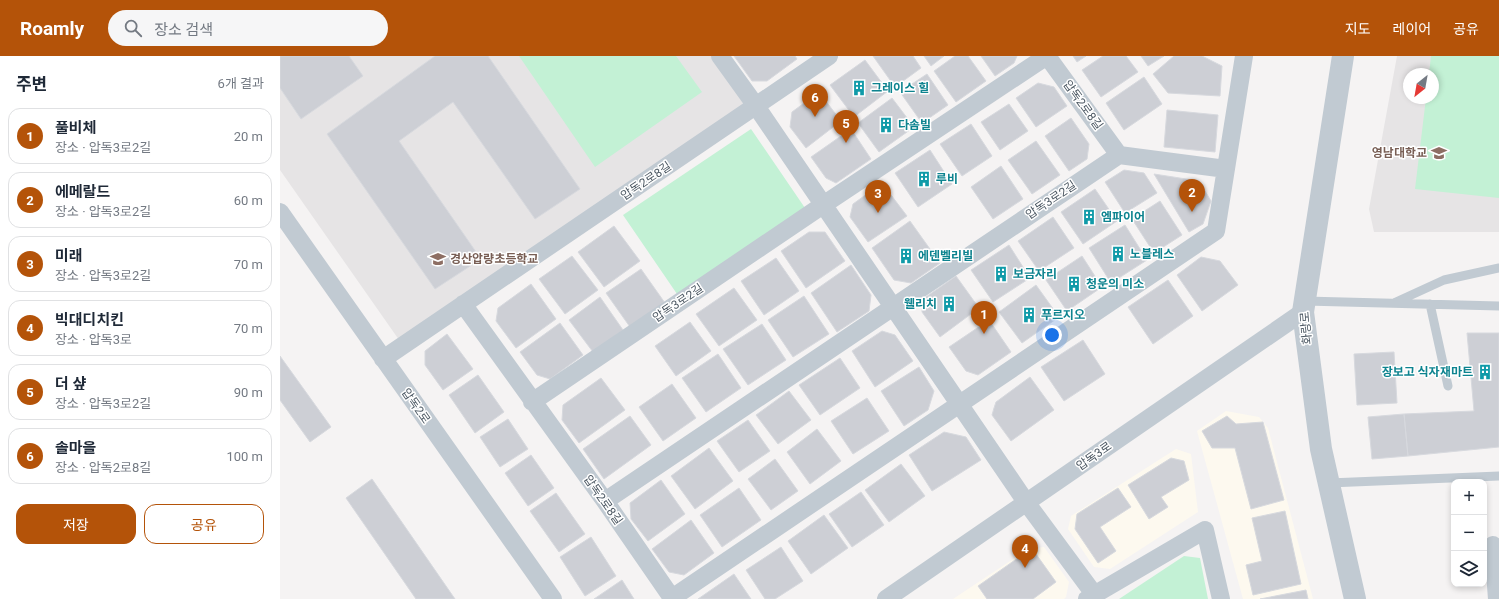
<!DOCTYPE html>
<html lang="ko">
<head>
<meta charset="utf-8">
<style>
  body { margin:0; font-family:Roboto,"Noto Sans KR",sans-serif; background:#f6f6f7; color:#1f2937 }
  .controls { position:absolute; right:12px; bottom:12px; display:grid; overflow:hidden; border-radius:8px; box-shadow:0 2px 6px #0003 }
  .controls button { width:36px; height:36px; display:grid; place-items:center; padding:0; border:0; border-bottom:1px solid #e0e1e3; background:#fff; color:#1f2937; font:20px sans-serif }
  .compass { position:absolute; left:1123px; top:12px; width:36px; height:36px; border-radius:50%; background:#fff; box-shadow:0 2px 6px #0003; rotate:211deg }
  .you { position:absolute; left:772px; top:279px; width:14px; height:14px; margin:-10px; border:3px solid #fff; border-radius:50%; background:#1a73e8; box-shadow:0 0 0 6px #1a73e833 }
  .badge { display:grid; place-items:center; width:26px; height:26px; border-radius:50%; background:#b45309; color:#fff; font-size:13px; font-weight:700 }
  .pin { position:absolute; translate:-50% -33px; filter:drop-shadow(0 1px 2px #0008) }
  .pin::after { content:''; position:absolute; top:21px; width:14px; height:12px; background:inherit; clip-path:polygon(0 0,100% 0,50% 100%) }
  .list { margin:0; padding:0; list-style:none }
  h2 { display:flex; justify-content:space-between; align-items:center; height:52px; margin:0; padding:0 16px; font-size:17px }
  h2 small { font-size:13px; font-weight:400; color:#747a83 }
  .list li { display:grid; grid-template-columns:26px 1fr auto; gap:12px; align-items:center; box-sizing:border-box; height:56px; margin:0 8px 8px; padding:0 8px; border:1px solid #e0e1e3; border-radius:12px }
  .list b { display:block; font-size:15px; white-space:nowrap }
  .list p { margin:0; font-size:13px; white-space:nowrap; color:#747a83 }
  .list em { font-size:13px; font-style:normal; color:#747a83 }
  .actions { display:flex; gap:8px; padding:12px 16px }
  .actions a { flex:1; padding:9px 0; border:1px solid #b45309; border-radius:12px; text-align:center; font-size:14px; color:#b45309 }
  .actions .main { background:#b45309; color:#fff }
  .icon { flex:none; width:22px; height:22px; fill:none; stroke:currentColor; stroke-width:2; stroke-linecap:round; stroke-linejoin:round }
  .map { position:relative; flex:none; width:1219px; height:543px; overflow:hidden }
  header { display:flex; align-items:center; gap:24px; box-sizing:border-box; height:56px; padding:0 20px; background:#b45309; color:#fff }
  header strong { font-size:19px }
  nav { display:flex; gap:22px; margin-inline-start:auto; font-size:14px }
  .search { width:280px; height:36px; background:#f6f6f7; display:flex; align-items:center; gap:10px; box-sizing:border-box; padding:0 14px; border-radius:22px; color:#747a83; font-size:15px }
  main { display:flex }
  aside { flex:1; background:#fff }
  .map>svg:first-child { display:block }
  .commercial { fill:#fdf9ef }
  .education { fill:#e6e4e5; fill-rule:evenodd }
  .green { fill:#c3f1d5 }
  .building { fill:#cdcfd5; stroke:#d7d9de }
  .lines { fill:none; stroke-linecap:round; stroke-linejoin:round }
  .service { stroke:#c1cad2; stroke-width:9 }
  .minor { stroke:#c1cad2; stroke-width:18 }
  .tertiary { stroke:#c1cad2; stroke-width:22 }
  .labels { text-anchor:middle; stroke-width:3; stroke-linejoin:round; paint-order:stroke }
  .culture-label { font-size:12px; font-weight:bold; fill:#0d838f; stroke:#fff; text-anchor:start }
  .street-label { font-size:12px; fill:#4a5661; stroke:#fff }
  .education-label { font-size:12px; font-weight:bold; fill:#785e54; stroke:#fff; text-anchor:end }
</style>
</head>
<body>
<header>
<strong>Roamly</strong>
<div class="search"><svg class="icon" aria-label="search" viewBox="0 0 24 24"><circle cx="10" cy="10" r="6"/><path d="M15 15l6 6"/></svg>장소 검색</div>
<nav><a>지도</a><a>레이어</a><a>공유</a></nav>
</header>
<main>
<aside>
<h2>주변<small>6개 결과</small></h2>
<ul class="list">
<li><span class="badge">1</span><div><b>풀비체</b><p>장소 · 압독3로2길</p></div><em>20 m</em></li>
<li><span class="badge">2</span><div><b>에메랄드</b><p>장소 · 압독3로2길</p></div><em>60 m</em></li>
<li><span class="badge">3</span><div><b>미래</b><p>장소 · 압독3로2길</p></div><em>70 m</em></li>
<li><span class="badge">4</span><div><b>빅대디치킨</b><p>장소 · 압독3로</p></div><em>70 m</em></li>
<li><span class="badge">5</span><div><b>더 샾</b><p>장소 · 압독3로2길</p></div><em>90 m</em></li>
<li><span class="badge">6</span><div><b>솔마을</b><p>장소 · 압독2로8길</p></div><em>100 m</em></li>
</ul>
<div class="actions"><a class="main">저장</a><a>공유</a></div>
</aside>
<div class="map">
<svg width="1219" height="543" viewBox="0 0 1219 543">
  <rect width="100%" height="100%" fill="#f5f3f3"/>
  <path class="commercial" d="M946,355L979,361L988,372L1033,543H963L917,375Z
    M896,393L911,398L918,456L830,513L814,511L788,473L791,460Z
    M764,491L789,526L786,541L784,543H673L748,493Z"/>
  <path class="education" d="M0,0H440L476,50L124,291L0,114Z
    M1117,0H1219V176H1094L1089,153ZM1129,18H1153V42H1129Z"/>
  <path class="green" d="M239,0H396L422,36L315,111Z
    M1151,0H1219V142L1135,133L1146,42H1153V18H1149Z
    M471,73L525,152L397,238L343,159Z
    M904,500L920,502L928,543H839Z"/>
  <path class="building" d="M0,0H69L83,20L21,63L0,32Z
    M155,0H208L300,133L255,163L173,46L119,85L201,203L155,233L47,78Z
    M454,0H515L517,3L487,25H472Z
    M593,0H633L641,12L615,31Z
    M644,0H664L651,10Z
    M675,0H688L706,25L676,46L654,15Z
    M701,0H737L734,7L715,20Z
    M793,0H806L797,6Z
    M823,0H846L858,16L821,41L802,14Z
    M861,0H884L868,10Z
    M894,0H922L942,10L940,40L888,37L873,18Z
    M585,4L608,35L574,61L550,29Z
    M647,18L668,49L642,67L620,36Z
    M864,21L882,48L844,74L826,47Z
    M758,27L774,31L787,50L756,71L736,42Z
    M539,36L561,65L526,92L510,71L512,56Z
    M612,42L634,71L599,96L578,67Z
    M729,48L748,75L720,94L701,66Z
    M887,54L938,59L935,96L884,91Z
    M791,62L809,88L807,103L789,115L765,80Z
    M691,68L712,100L682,120L660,88Z
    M571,73L591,103L556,127L546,122L531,101Z
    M756,85L780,119L752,138L728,104Z
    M650,94L672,128L638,151L615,117Z
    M721,110L743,143L713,163L691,131Z
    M844,114L864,117L877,137L845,157L825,126Z
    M874,118L919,125L931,145L923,168L909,176Z
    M602,127L627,160L588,186L570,161L573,148Z
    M815,133L837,165L803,188L781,156Z
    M880,145L902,179L874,197L852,163Z
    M773,161L794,192L759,215L738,185Z
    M630,165L660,207L631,227L614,224L592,192Z
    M845,169L867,204L831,227L809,192Z
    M334,170L360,205L324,231L298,196Z
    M529,176H545L565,205L526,232L501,195Z
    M729,189L750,222L713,246L691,214Z
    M292,200L318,234L285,258L259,223Z
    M802,200L822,231L787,255L766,224Z
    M921,201L940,205L958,229L922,255L897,219Z
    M496,202L519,235L484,259L461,225Z
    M571,209L591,239L589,255L557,276L531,237Z
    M361,213L385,247L350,271L326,237Z
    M676,220L699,252L660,281L642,256L643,243Z
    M888,224L913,260L873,288L848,251Z
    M251,228L276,263L236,292L216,265L218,252Z
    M756,229L779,261L742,287L719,256Z
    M454,232L477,264L439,290L416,258Z
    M524,240L549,278L513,301L488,264Z
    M320,241L343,274L313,296L289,264Z
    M709,264L731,296L698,319L686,315L669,291Z
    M410,266L431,295L396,320L375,290Z
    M280,267L303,299L270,323L257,319L240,296Z
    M482,268L506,304L468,329L443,293Z
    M602,275L615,279L633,305L595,331L572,295Z
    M1187,277H1219V391L1128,400L1124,358L1194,355Z
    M167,278L193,313L163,334L145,309V295Z
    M803,284L825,318L784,345L761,311Z
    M1114,296L1117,347L1077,349L1074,298Z
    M438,298L461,332L426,356L402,322Z
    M0,300L51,371L30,386L0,344Z
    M560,302L580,332L540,359L519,329Z
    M639,311L654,335L648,354L624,370L601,335Z
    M198,319L224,356L195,377L169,339Z
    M750,321L774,354L731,385L712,359L714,352L716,346Z
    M321,322L345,354L299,387L282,364L283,349Z
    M392,328L416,362L383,385L359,351Z
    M509,335L531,364L498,388L476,359Z
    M587,342L609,375L573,398L551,365Z
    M1124,358L1128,400L1092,403L1088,361Z
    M350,360L371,389L324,423L303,393Z
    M947,360L956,368L983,366L1004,444L971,453L955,392H932L922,375Z
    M228,363L248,393L220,411L200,381Z
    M468,364L490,395L459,416L437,385Z
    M537,373L561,405L530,428L507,396Z
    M664,376L686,381L701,404L652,435L629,399Z
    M429,392L453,425L415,453L391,420Z
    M251,399L274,432L248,450L225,417Z
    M891,402L904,405L909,424L881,441L888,451L869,463L848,429Z
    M495,403L518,435L491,454L468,423Z
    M621,408L645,440L609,466L585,434Z
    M92,423L175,543H136L66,442Z
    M381,424L405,458L368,485L351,463L350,447Z
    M459,432L481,464L442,491L420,459Z
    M838,432L851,451L820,471L836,495L818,507L795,473L797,458Z
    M581,436L604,469L572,491L549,458Z
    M276,437L305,478L279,496L250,455Z
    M1005,455L1021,528L973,539L966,509L982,505L972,462Z
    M544,459L568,492L531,518L508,485Z
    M411,464L434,497L404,519L389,516L372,493Z
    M311,481L336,520L305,540L280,501Z
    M501,491L523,525L495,543H485L466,514Z
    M745,497L756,498L776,526L753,543H707L698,530Z
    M454,518L471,543H418Z
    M342,524L354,543H314Z
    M1026,534L1028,543H980Z"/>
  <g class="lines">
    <path class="service" d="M1025,245L1219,250
      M1116,246L1164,224L1219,212
      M1150,248L1168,330
      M1049,427L1219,420"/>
    <path class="minor" d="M440,0L476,50L746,446L814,538
      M767,0L839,99
      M0,156L273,543
      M183,248L325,445L392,542L936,175L964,0
      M103,303L549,0
      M252,346L543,149L767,0
      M325,445L839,99L946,113
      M1213,489L1217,543
      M606,543L1023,256
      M807,543L925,474L941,543"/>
    <path class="tertiary" d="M1063,0L1023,256L1041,393L1075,543"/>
  </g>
  <defs>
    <symbol id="building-bare" viewBox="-9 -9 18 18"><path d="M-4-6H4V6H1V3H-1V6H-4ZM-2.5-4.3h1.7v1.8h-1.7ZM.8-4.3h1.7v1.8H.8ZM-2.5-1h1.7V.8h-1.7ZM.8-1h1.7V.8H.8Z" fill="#0f9aa8" stroke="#fff" stroke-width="2.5" paint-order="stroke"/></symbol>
    <symbol id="university-bare" viewBox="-9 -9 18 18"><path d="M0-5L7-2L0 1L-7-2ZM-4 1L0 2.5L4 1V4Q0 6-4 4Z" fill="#8d6e63" stroke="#fff" stroke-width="2.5" paint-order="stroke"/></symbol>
    <symbol id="school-bare" viewBox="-9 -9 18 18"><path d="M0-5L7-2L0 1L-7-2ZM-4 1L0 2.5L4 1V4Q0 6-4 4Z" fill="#8d6e63" stroke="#fff" stroke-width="2.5" paint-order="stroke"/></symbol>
  </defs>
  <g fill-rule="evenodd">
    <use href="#building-bare" x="568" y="21" width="22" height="22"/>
    <use href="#building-bare" x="595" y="58" width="22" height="22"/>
    <use href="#university-bare" x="1148" y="86" width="22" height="22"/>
    <use href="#building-bare" x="633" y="112" width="22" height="22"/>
    <use href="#building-bare" x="798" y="150" width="22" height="22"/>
    <use href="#building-bare" x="827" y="187" width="22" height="22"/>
    <use href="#building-bare" x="615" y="189" width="22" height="22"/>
    <use href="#school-bare" x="147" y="192" width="22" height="22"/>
    <use href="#building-bare" x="710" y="207" width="22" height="22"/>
    <use href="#building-bare" x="783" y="217" width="22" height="22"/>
    <use href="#building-bare" x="658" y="237" width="22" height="22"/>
    <use href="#building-bare" x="738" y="248" width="22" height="22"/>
    <use href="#building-bare" x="1194" y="305" width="22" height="22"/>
  </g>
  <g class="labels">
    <g class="culture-label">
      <text x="591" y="36">그레이스 힐</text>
      <text x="618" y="73">다솜빌</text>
      <text x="656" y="127">루비</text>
      <text x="821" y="165">엠파이어</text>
      <text x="850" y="202">노블레스</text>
      <text x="638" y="204">에덴벨리빌</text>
      <text x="733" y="222">보금자리</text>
      <text x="806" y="232">청운의 미소</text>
      <text x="657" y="252" text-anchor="end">웰리치</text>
      <text x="761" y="263">푸르지오</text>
      <text x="1193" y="320" text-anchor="end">장보고 식자재마트</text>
    </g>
    <g class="street-label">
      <text transform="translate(803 49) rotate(54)" y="4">압독2로8길</text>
      <text transform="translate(366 125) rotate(-34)" y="4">압독2로8길</text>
      <text transform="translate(771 144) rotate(-34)" y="4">압독3로2길</text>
      <text transform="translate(398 247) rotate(-34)" y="4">압독3로2길</text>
      <text transform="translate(1026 272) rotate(-95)" y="4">화랑로</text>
      <text transform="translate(136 350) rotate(55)" y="4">압독2로</text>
      <text transform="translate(814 400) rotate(-35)" y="4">압독3로</text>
      <text transform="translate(323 444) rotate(55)" y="4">압독2로8길</text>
    </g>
    <g class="education-label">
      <text x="1147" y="101">영남대학교</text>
      <text x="170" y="207" text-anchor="start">경산압량초등학교</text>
    </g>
  </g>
</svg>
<div class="controls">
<button>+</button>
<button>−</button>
<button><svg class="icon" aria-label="layers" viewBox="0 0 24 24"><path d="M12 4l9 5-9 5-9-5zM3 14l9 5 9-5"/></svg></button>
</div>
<svg class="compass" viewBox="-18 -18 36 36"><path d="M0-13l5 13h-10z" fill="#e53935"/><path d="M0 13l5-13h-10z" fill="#747a83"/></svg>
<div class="you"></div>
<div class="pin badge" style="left:704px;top:278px">1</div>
<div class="pin badge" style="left:912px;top:156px">2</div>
<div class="pin badge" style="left:598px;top:157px">3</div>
<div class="pin badge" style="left:745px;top:512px">4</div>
<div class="pin badge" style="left:566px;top:87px">5</div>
<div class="pin badge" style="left:535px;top:61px">6</div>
</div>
</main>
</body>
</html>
